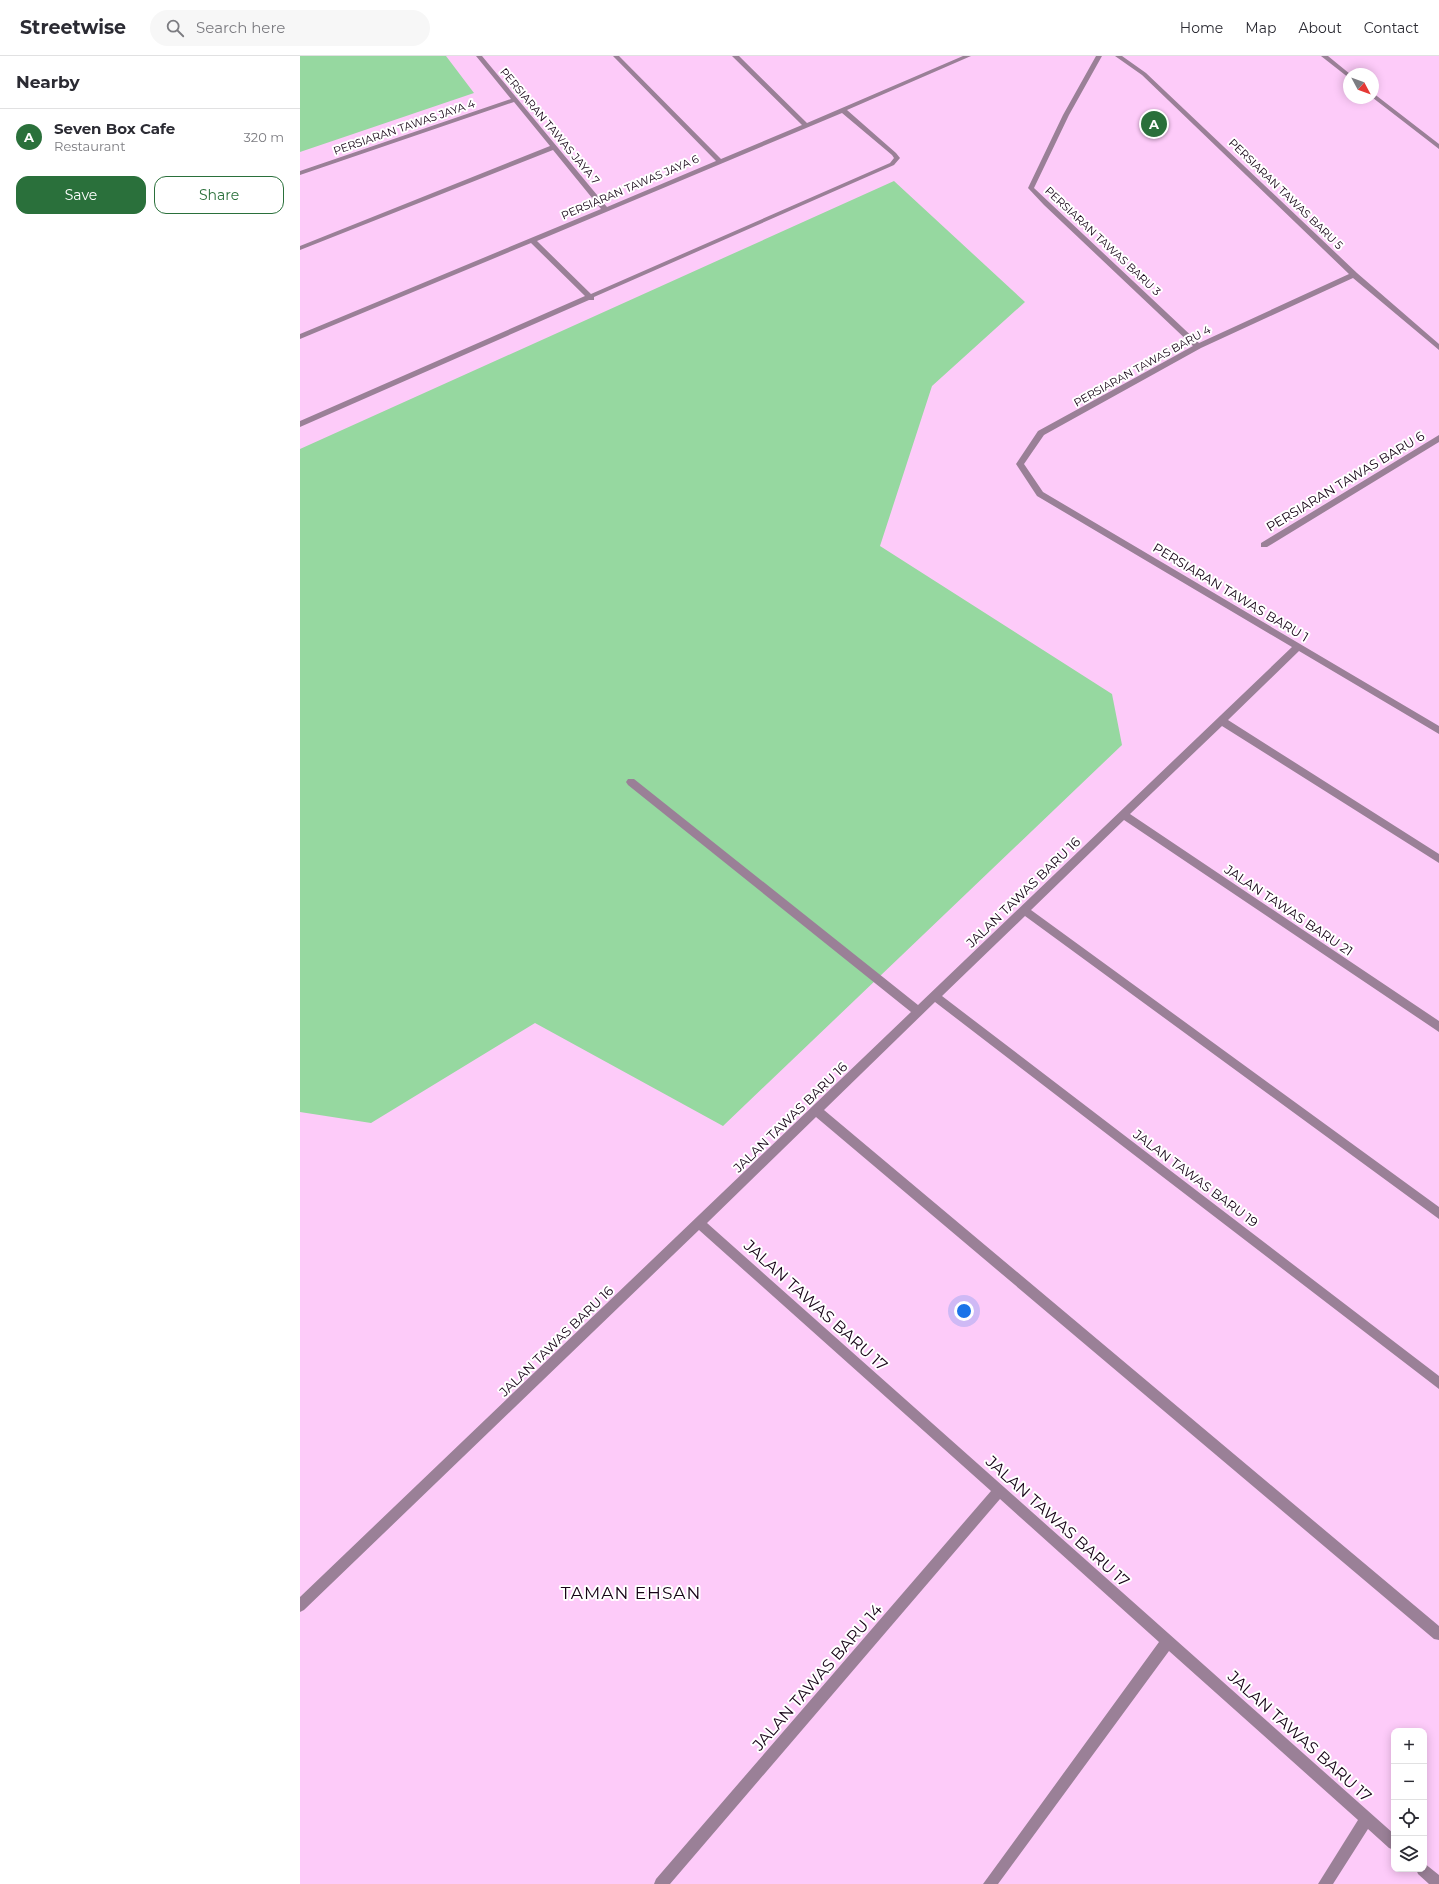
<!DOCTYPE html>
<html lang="en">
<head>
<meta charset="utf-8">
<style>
  body { margin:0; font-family:Montserrat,sans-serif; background:#f7f7f7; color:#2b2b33 }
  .controls { position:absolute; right:12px; bottom:12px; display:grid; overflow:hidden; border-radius:8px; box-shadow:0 2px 10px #0003 }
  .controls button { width:36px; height:36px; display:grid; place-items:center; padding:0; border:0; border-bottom:1px solid #e1e1e2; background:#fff; color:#2b2b33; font:20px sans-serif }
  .compass { position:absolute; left:1043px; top:12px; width:36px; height:36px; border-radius:50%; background:#fff; box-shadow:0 2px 10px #0003; rotate:131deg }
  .you { position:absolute; left:664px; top:1255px; width:14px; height:14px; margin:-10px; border:3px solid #fff; border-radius:50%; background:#1a73e8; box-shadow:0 0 0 6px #1a73e833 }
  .badge { display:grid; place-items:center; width:26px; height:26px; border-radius:50%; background:#2a703b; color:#fff; font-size:13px; font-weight:700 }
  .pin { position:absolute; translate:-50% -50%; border:2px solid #fff; box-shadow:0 1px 4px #0006 }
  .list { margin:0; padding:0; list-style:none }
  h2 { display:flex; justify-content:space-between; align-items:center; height:52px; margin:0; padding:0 16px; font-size:17px }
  h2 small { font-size:13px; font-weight:400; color:#7c7c81 }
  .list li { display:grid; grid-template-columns:26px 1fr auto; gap:12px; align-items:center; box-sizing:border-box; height:56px; padding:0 16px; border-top:1px solid #e1e1e2 }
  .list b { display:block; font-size:15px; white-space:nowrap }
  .list p { margin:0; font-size:13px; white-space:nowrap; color:#7c7c81 }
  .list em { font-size:13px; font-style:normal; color:#7c7c81 }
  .actions { display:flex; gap:8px; padding:12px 16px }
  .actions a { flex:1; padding:9px 0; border:1px solid #2a703b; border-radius:12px; text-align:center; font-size:14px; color:#2a703b }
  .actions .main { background:#2a703b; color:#fff }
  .icon { flex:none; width:22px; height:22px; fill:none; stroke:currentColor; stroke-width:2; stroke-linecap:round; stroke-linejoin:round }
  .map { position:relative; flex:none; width:1139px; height:1828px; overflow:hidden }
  header { display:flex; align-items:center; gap:24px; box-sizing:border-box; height:56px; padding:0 20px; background:#fff; border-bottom:1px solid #e1e1e2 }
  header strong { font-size:19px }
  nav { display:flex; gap:22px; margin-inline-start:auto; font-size:14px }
  .search { width:280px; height:36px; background:#f7f7f7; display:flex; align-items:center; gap:10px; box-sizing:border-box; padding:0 14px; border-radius:22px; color:#7c7c81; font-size:15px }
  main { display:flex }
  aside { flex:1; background:#fff }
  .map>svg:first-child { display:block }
  .green { fill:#96d8a0 }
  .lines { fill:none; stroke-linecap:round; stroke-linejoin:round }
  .minor { fill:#9a8097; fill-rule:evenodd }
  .labels { text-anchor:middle; stroke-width:4; stroke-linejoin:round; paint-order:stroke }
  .far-street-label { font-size:11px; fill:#160316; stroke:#fff }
  .street-label { font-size:13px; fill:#160316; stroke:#fff }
  .near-street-label { font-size:16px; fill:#160316; stroke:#fff }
  .near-neighbourhood-label { font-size:17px; letter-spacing:1px; fill:#160316; stroke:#fff }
</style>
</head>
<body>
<header>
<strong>Streetwise</strong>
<div class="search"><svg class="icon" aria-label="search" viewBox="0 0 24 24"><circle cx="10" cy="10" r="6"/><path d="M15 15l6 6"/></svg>Search here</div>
<nav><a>Home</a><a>Map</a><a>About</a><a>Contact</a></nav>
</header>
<main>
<aside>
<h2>Nearby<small></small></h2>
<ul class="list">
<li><span class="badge">A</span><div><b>Seven Box Cafe</b><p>Restaurant</p></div><em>320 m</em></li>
</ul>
<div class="actions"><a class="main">Save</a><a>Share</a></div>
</aside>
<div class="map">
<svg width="1139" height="1828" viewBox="0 0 1139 1828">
  <rect width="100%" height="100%" fill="#fdcbf9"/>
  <path class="green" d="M0,0H146L174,37L0,96Z
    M594,125L725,246L632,330L580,490L812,638L822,689L423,1070L235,967L71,1067L0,1056V393Z"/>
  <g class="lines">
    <path class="minor" d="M176,0H182L307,151L416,105L313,0H319L421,103L502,69L432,0H439L507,67L663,0H671L547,54L596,97L600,102L594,109L294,241V244H289L0,371V365L285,240L231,187L0,283V278L301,153L253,94L0,194V190L250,90L214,46L0,119V115L211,43ZM542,57L592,99L594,102L590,107L291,238L237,185Z
      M796,0H802L769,59L734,132L899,287L1049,218L842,19L815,0H822L846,17L1057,217L1139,288V294L1053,222L901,292L744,379L724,408L743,436L1139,670V678L999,595L928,664L1139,798V807L922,670L830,758L1139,965V976L824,764L731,854L1139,1151V1163L725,860L642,940L1139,1320V1333L635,946L524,1054L1139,1570V1584L1134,1583L516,1061L407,1167L1094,1778V1794L1089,1792L1068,1773L1033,1828H1018L1058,1764L869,1595L698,1828H683L859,1586L700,1443L370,1828H354L356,1823L691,1435L399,1174L4,1554L0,1556V1541L611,956L328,729L326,726L328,723H334L618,949L992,591L737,440L716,408L738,375L893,290L744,149L728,132L763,59Z
      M1021,0H1028L1050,18H1049V22Z
      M1073,37L1139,88V93L1073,42Z
      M1139,379V386L967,491H961V487Z
      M1124,1807L1139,1819V1828H1129L1118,1818L1116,1813H1124Z"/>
  </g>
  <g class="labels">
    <g class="far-street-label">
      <text transform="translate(250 70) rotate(50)" y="4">PERSIARAN TAWAS JAYA 7</text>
      <text transform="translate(104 71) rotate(-19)" y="4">PERSIARAN TAWAS JAYA 4</text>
      <text transform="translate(330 131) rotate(-23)" y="4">PERSIARAN TAWAS JAYA 6</text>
      <text transform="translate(986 138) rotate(44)" y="4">PERSIARAN TAWAS BARU 5</text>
      <text transform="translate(803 185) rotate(43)" y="4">PERSIARAN TAWAS BARU 3</text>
      <text transform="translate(842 310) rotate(-29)" y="4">PERSIARAN TAWAS BARU 4</text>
    </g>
    <g class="street-label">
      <text transform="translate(1045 425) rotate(-31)" y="5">PERSIARAN TAWAS BARU 6</text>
      <text transform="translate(931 536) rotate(31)" y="5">PERSIARAN TAWAS BARU 1</text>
      <text transform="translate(723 836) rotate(-44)" y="5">JALAN TAWAS BARU 16</text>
      <text transform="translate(989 854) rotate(34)" y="5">JALAN TAWAS BARU 21</text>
      <text transform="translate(490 1061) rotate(-44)" y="5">JALAN TAWAS BARU 16</text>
      <text transform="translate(896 1122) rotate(37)" y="5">JALAN TAWAS BARU 19</text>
      <text transform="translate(256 1285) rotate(-44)" y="5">JALAN TAWAS BARU 16</text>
    </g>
    <g class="near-street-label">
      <text transform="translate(516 1249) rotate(42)" y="6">JALAN TAWAS BARU 17</text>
      <text transform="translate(758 1465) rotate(42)" y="6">JALAN TAWAS BARU 17</text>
      <text transform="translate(517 1621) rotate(-49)" y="6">JALAN TAWAS BARU 14</text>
      <text transform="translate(1000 1680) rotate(42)" y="6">JALAN TAWAS BARU 17</text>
    </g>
    <g class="near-neighbourhood-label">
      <text x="331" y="1543">TAMAN EHSAN</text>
    </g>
  </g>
</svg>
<div class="controls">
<button>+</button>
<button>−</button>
<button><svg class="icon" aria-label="locate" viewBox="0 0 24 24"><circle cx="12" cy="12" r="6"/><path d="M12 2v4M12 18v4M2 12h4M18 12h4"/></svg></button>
<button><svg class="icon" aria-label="layers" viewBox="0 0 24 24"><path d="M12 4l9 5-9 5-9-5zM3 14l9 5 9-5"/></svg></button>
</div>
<svg class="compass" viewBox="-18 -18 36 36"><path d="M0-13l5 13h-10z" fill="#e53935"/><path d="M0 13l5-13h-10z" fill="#7c7c81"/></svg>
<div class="you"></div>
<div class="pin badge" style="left:854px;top:68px">A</div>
</div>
</main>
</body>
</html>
